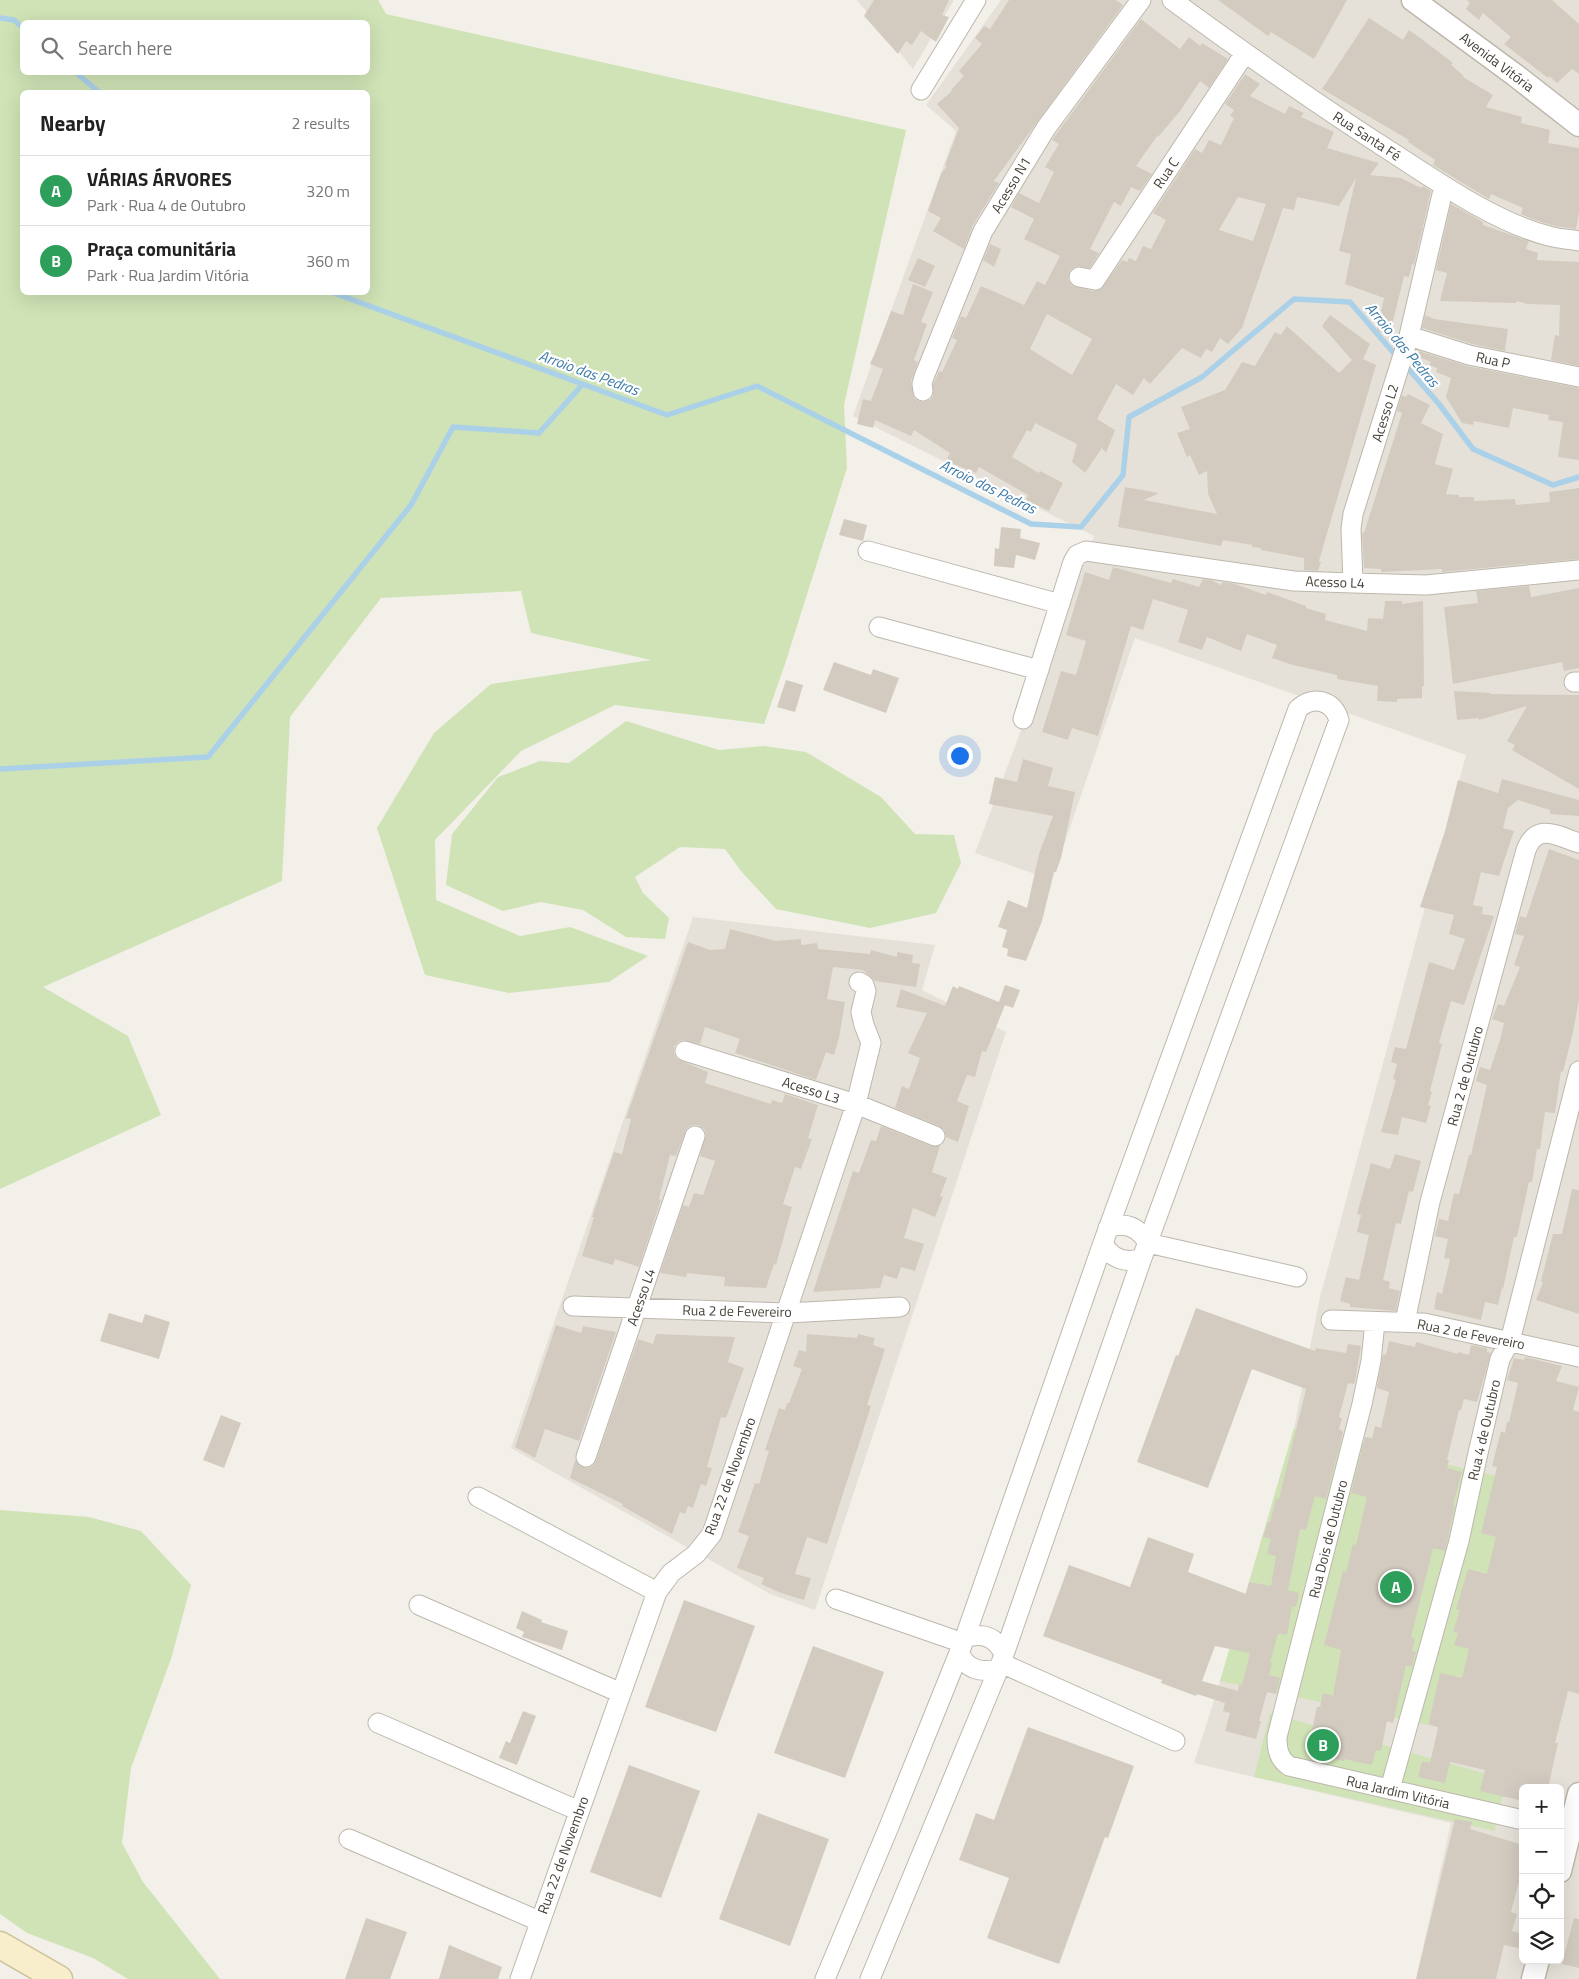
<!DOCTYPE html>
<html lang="en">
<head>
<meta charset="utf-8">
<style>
  body { margin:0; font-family:"Titillium Web",sans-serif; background:#f6f6f6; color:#222 }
  .controls { position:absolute; right:15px; bottom:15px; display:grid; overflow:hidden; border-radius:8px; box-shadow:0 5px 20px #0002 }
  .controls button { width:45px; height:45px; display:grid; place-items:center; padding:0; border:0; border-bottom:1px solid #e0e0e0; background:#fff; color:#222; font:25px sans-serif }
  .you { position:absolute; left:959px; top:755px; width:18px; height:18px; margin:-12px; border:4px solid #fff; border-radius:50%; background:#1a73e8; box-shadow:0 0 0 8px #1a73e833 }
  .badge { display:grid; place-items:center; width:32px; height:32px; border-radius:50%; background:#111827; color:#fff; font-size:16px; font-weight:700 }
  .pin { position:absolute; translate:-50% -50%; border:2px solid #fff; box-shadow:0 1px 5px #0006 }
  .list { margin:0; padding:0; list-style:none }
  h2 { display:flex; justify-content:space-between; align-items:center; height:65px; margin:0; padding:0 20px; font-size:21px }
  h2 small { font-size:16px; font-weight:400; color:#767676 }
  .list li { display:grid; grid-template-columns:32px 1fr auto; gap:15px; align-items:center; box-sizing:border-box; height:70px; padding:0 20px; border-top:1px solid #e0e0e0 }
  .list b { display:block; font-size:19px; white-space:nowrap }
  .list p { margin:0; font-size:16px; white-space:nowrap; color:#767676 }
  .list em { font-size:16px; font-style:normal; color:#767676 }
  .icon { flex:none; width:28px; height:28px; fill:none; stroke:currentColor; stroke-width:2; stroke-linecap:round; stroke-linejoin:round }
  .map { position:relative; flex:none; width:1579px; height:1979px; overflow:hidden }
  .search { position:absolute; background:#fff; box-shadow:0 5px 20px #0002; left:20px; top:20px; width:350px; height:55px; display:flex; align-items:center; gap:12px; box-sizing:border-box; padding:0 18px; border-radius:8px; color:#767676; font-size:19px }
  .panel { position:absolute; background:#fff; box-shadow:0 5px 20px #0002; left:20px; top:90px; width:350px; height:205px; border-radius:8px }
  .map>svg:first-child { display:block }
  .residential { fill:#e6e1d8; fill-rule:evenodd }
  .green { fill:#cfe3b6; fill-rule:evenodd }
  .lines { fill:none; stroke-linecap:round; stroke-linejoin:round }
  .stream { stroke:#abd1e9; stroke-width:5.5 }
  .building { fill:#d3cbbf; fill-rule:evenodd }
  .minor-casing { stroke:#bdb7ac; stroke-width:21 }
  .tertiary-casing { stroke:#bdb7ac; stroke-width:25 }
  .secondary-casing { stroke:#cec19d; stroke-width:29 }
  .minor { stroke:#fff; stroke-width:19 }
  .tertiary { stroke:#fff; stroke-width:22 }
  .secondary { stroke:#f9eecc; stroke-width:26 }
  .labels { text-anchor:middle; stroke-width:4.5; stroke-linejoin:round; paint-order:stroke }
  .street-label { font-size:14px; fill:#464038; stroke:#fff }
  .water-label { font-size:15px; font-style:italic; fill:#3b7ba8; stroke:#fff }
</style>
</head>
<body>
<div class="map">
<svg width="1579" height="1979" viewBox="0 0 1579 1979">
  <rect width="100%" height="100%" fill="#f3f0e9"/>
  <path class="residential" d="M857,0H954L913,69Z
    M1001,0H1579V1979H1416L1451,1823L1194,1763L1283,1484L1320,1297L1466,755L1135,638L1052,880L975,853L1094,536L853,416L956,131L926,105ZM1523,1788H1560V1960H1523Z
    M693,917L935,945L922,990L1006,1032L815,1610L770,1594L511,1448Z"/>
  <path class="green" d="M0,0H378L386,14L906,130L844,405L847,468L785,664L764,724L615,705L521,751L435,840L436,900L520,936L570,927L648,956L609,982L509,993L425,975L377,828L434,733L491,684L651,660L531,633L521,591L381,598L290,717L282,881L43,987L128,1036L161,1115L0,1189ZM368,22V72H22V22ZM368,92V292H22V92Z
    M626,721L719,750L764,746L806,752L881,797L915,834L954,835L961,863L936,913L870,928L776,909L741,871L725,849L680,847L635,877L643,893L669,918L665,939L626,937L583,910L541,902L503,911L446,885L452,834L498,777L540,761L569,763Z
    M1294,1428L1572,1494L1500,1740L1220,1681Z
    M0,1510L89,1517L141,1531L191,1585L171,1659L131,1768L122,1843L143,1882L220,1979H128L93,1958L27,1933L0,1914Z
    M1270,1713L1508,1780L1497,1815L1495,1831L1254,1777Z"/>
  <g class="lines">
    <path class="stream" d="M0,18L14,20L22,27
      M75,72L99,92
      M331,292L667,415L757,386L1031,524L1081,527L1123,475L1129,417L1202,377L1294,299L1350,302L1398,358
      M1405,365L1439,404L1473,449L1553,485L1579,477
      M0,769L208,757L411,505L453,427L539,433L583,384"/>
  </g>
  <path class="building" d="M874,0H949L942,15L949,17L936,42L921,31L912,45L906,41L898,54L864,16Z
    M1009,0H1116L1123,5L994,181L999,183L973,225L964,249L933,231L941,218L928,211L941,174L947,166L945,165L959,128L937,104L952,91L951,90L964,76L959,71L982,44L975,38L984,26L990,29Z
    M1218,0H1347L1314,59L1271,32L1268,36Z
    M1467,0H1552L1579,24V74L1572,69L1557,83L1549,76L1548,78L1504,44L1511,37L1483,13L1479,20L1466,9L1470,3Z
    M1369,18L1403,40L1409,30L1423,40L1453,63L1451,65L1464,76L1463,77L1493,95L1486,107L1522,117L1521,123L1550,130L1548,143L1579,148V212L1576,229L1555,226L1532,219L1521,214L1523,208L1491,194L1489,199L1433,165L1435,160L1408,142L1409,140L1322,89Z
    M1141,19L1180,49L1189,37L1200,46L1202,43L1228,59L1209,88L1200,81L1181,110L1158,137L1157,136L1136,166L1152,174L1140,191L1131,187L1121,206L1114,202L1090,249L1099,253L1090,268L1076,266L1070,270L1068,280L1072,286L1093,291L1100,290L1122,260L1127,262L1129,258L1136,261L1143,246L1151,249L1166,220L1153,213L1195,149L1202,153L1209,140L1221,145L1234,118L1230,116L1234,110L1225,104L1245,74L1260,84L1250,96L1285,114L1289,106L1304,113L1301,117L1334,132L1327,148L1379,163L1370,175L1401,178L1421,188L1423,186L1431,191L1414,265L1412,264L1409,277L1404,276L1390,334L1377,331L1384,298L1345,284L1351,254L1339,251L1356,178L1339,206L1297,197L1294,210L1283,208L1242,328L1228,344L1220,338L1212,352L1206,349L1201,358L1182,348L1150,384L1144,378L1133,395L1116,384L1097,419L1115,430L1106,453L1102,448L1085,473L1072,462L1077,444L1035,423L1031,432L1027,430L1012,457L1039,473L1040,471L1063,483L1049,511L1026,500L1028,495L979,467L976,473L946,461L950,453L914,430L911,436L875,420L873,428L857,424L863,399L871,401L883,369L870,364L875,353L891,311L903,315L913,284L933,292L921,322L927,324L914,360L918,362L911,381L914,398L918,401L924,402L930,400L933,396V385L939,371L942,372L957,340L952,338L961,316L966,318L981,286L1024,305L1037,281L1045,285L1060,256L1024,239L1034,219L1011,207L1019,193L1039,203L1054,172L1045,167L1059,144L1052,140ZM1238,197L1266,204L1253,241L1219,230ZM1047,314L1092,339L1072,375L1030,349Z
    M1451,204L1483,222V225L1529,241L1526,249L1538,253L1537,260L1579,262V366L1551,360L1555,335L1559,336L1560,305L1527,304L1517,301L1516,303L1440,301L1447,273L1436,270Z
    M990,244L1001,249L994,267L983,260Z
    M918,258L935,266L925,287L908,280Z
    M1330,315L1370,344L1363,359L1376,365L1319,561L1321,562L1318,571L1304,570V558L1261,550V548L1252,547V545L1223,540L1221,546L1118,527L1125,487L1159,493L1144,500L1217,514L1208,494L1207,471L1199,475L1190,455L1187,457L1177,433L1190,429L1181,407L1225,390L1242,362L1255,366L1275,332L1281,335L1287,326L1339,373L1352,360L1322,326Z
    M1425,315L1434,319L1508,329L1505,351L1472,344L1422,328Z
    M1419,351L1467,366L1579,388V460L1558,457L1563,422L1548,420L1549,415L1513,408L1509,428L1474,421L1473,425L1462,423L1446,397L1451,378L1436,372L1437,368L1429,365L1431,362L1417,356Z
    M1408,394L1430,405L1421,423L1443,434L1435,464L1453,469L1446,494L1459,495V497H1474V501L1515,499L1516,505L1550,502L1549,492L1579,488V559L1442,572V569L1381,572V569L1364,568L1362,532L1364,533L1402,413L1397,411L1402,395L1406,397Z
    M844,519L867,525L863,541L839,535Z
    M1001,527L1021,529L1020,538L1040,543L1035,560L1016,555L1014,568L994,566L995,548L999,549Z
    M1113,567L1171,583L1173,579L1199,587L1203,579L1211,580L1221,585L1223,582L1232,583L1266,595L1267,592L1306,606V608L1326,614L1325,620L1367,631L1368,618L1383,619L1385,601H1402V604L1423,601L1424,686H1422V698L1397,699V702L1377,701L1378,686L1337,679V675L1293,665L1272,658L1277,645L1247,634L1241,651L1207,637L1202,650L1178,642L1188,610L1153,599L1143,630L1131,626L1098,736L1072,728L1068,740L1042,732L1061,671L1076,675L1086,641L1066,635L1085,572L1109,580Z
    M1529,586L1531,597L1579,588V668L1564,671L1562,662L1453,684L1444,607L1478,603L1476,591Z
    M834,662L871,675L873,669L899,678L886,713L823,690Z
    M786,680L803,685L795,712L777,707Z
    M1454,691L1490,693V694L1579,695V789L1512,750L1515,745L1507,741L1527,706L1479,720V718L1457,720Z
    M1023,759L1053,768L1048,786L1075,792L1061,858L1056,872H1054L1042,921L1026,961L1007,956L1008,949L1002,947L1007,930L998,927L1008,900L1027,908L1039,854L1053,816L989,804L995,777L1017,782Z
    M1502,779L1579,800V816L1550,814V810L1518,800L1508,808L1503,828L1514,831L1499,876L1481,872L1473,905L1483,907L1482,914L1494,916L1464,1005L1451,1001L1439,1043L1442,1044L1430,1091L1432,1092L1428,1105L1431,1106L1426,1123L1402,1117L1398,1135L1381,1132L1396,1080L1393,1079L1397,1064L1391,1062L1395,1047L1406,1049L1429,962L1454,970L1465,939L1449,934L1454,915L1420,907L1445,831L1458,780L1498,793Z
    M1549,849L1579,860V1000L1573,1032L1563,1072L1561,1071L1555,1113L1545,1112L1540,1149H1537L1532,1182H1529L1517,1237H1514L1503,1289L1502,1288L1498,1305L1485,1302L1481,1320L1434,1309L1437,1292L1442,1294L1450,1259L1444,1258L1448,1239L1435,1236L1439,1219L1448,1221L1454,1193L1459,1194L1469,1155H1471L1487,1085L1476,1081L1480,1067L1490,1070L1500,1040L1504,1023L1492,1019L1498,1004L1504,1006L1520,967L1514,965L1524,936L1515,934L1520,916L1526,918Z
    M730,929L776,941L801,939V945L817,943L818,949L870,954L871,950L897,957V952L913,955L912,963L920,964L916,987L875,981L863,970L833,967L827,999L845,1002L839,1038L834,1055L826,1052L816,1080L735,1053L740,1039L705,1027L700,1044L683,1040L678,1042L674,1047V1054L677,1059L708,1072L705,1083L771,1104L772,1100L782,1103L785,1094L818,1105L808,1138L812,1139L801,1169L795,1167L783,1204L792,1207L776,1265L774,1264L766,1288L724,1286L725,1277L687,1273L686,1277L660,1273L683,1205L689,1207L694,1193L703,1195L715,1161L700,1156L706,1134L704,1129L698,1125H692L687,1128L676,1156L670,1155L659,1199L661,1200L639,1267L615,1259L613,1265L582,1256L594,1217H592L614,1152L622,1154L631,1119L626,1118L688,942L710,950L725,949Z
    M1005,985L1020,990L1013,1008L1002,1004L1005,1005L986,1052L982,1051L975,1077L967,1075L957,1101L969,1106L958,1142L946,1137L944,1130L939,1126L895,1108L902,1086L909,1089L920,1058L908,1053L927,1013L896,1007L901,989L945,1006L953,986L958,989L959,986L999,1002Z
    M881,1126L931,1146H940L932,1172L947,1178L940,1196L943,1197L935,1217L913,1208L904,1238L924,1244L915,1271L901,1267L897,1279L884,1275L880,1288L813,1292L853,1171L859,1173L871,1140L876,1141Z
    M1395,1154L1421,1161L1413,1192L1409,1191L1401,1224L1396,1223L1383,1280L1390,1282L1389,1288L1400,1291L1396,1311L1350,1307V1304L1340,1301L1346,1277L1359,1280L1369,1235L1357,1232L1361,1215L1357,1214L1371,1163L1390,1169Z
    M1572,1189L1579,1190V1314L1536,1300L1543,1282L1541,1281L1553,1234H1562Z
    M1196,1308L1315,1351L1316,1348L1346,1353L1348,1344L1361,1346L1355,1382L1354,1384L1348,1383L1339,1417L1342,1418L1339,1429L1343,1432L1326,1499L1315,1496L1306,1530L1300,1529L1288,1590L1299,1593L1296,1607L1292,1606L1287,1635L1278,1633L1270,1663H1272L1269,1675L1280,1678L1276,1694L1267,1692L1259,1721H1261L1256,1739L1225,1731L1230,1713L1223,1711L1225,1703L1197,1694L1196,1696L1161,1683L1162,1680L1043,1636L1069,1565L1130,1587L1148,1537L1194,1554L1188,1572L1246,1594L1249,1582L1271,1586L1276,1556L1267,1554L1271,1539L1263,1537L1268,1522H1270L1276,1499H1279L1306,1389L1252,1369L1208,1488L1137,1462L1176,1355L1178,1356ZM1215,1646L1250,1653L1242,1685L1239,1684L1238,1691L1202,1681Z
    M109,1313L142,1323L145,1314L170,1322L159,1359L100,1341Z
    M556,1325L581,1333L583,1326L616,1332L579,1441L545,1429L535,1458L515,1447Z
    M656,1334L735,1337L728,1362L744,1368L726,1418L721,1417L707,1467L712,1468L706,1486L701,1484L693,1508L688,1506L685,1514L680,1512L672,1534L622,1506L623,1504L570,1478L575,1460L582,1467L588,1468L593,1466L596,1461L638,1339L653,1344Z
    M807,1334L857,1338L858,1334L875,1338L873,1345L885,1349L867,1405L871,1406L827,1544L807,1537L795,1574L811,1578L804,1600L781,1593L761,1584L764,1578L737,1568L749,1536L738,1532L755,1483L759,1484L769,1451L765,1450L779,1408L785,1410L787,1403H789L802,1369L793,1366L799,1350L806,1352Z
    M1389,1341L1415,1347L1416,1342L1458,1354V1352L1469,1355L1471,1345L1487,1348V1352L1491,1353L1477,1402L1464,1399L1461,1410H1459L1447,1460H1449L1447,1468L1462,1472L1453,1505H1455L1448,1538L1445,1551L1433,1548L1411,1637L1415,1639L1412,1651L1416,1652L1412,1667L1406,1665L1393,1723L1387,1721L1381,1751L1376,1750L1372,1765L1344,1759V1761L1307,1753L1317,1707H1320L1323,1693L1333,1696L1341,1650L1324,1645L1343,1571L1346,1572L1353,1544L1356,1545L1367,1497L1351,1493L1365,1437L1372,1438L1375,1426L1381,1428L1389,1392L1377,1388L1383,1354L1386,1355Z
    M1525,1357L1562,1366L1556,1381L1579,1387L1573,1410L1579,1412V1694L1568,1691L1555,1743H1558L1548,1788H1521L1519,1800L1480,1791L1485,1770L1450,1762L1445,1783L1418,1777L1422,1761L1430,1763L1437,1733L1438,1727L1430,1725L1429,1722L1440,1673L1462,1678L1469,1649L1454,1645L1458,1633L1453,1632L1460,1610L1456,1609L1468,1569L1487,1574L1496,1537L1481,1533L1497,1467L1492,1466L1501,1431L1505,1433L1507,1422H1509L1518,1383L1507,1380L1514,1358L1524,1360Z
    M221,1415L241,1423L224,1468L203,1460Z
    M684,1600L755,1626L716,1732L645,1707Z
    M522,1611L542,1620L541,1622L568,1631L562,1650L522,1637L524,1632L516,1628Z
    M813,1646L884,1672L845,1778L774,1753Z
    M523,1711L536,1716L517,1765L499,1758L506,1741L510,1743Z
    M1028,1727L1134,1766L1108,1838L1105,1837L1059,1964L987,1938L1009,1878L959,1860L976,1813L994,1820Z
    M629,1765L700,1791L661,1898L590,1872Z
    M758,1813L829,1839L790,1946L719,1919Z
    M1455,1819L1472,1822L1470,1829L1523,1845V1879L1520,1878L1511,1912L1517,1914L1512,1931L1523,1934V1949L1504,1945L1496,1979H1416Z
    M366,1918L407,1932L390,1979H345Z
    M1574,1918L1579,1919V1968L1562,1964Z
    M449,1945L502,1967L498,1979H439Z"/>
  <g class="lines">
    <defs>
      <path id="minor" d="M1172,0C1243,52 1315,103 1390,151C1437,181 1494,222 1549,236C1559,239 1569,239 1579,241
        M921,90L976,0
        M1079,277L1095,280L1245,53
        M1409,336L1469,355L1579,377
        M923,391L922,384L924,377L983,231L1046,128L1141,0
        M868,551L1060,604
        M1353,583L1351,529L1353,514L1409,336L1444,186
        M879,627L1039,670
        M1574,682H1579
        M1023,719L1073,562L1077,555L1086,551L1294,581L1353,583L1426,585L1579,570
        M685,1051L856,1104L935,1136
        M1108,1228C1125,1221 1139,1227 1148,1243L1297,1277
        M1103,1243C1111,1259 1126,1264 1142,1258
        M573,1306L787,1313L900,1307
        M1331,1320L1424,1323L1579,1357
        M1375,1322L1371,1361L1362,1404L1277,1737C1277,1750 1279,1759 1289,1766L1523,1820
        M1405,1322L1430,1202L1526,850C1537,822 1557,836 1579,843
        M586,1457L695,1136
        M478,1497L657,1592
        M836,1599L963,1643
        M419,1605L621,1693
        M964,1638C983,1632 996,1637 1004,1654
        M959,1652C966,1670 981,1673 999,1669
        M1001,1663L1175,1741
        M378,1723L579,1811
        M1390,1789L1459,1541L1478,1453L1500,1359L1510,1341L1579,1071
        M349,1839L539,1921
        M520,1979L657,1592L671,1573L696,1554L712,1534L856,1104L871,1043L864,1025L861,1012L866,991L864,985L859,982
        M825,1979L888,1829L963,1643L1103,1243L1298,709C1313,695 1333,700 1339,720L1142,1258L1001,1663L870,1979"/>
      <path id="tertiary" d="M1413,0L1515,75L1579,125
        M1560,1871L1579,1794
        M1533,1979L1538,1960"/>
      <path id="secondary" d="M0,1945L59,1979"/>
    </defs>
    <use href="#minor" class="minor-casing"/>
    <use href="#tertiary" class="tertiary-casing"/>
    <use href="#secondary" class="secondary-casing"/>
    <use href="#minor" class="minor"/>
    <use href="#tertiary" class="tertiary"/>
    <use href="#secondary" class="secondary"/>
  </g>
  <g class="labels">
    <g class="street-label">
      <text transform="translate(1497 62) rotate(37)" y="5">Avenida Vitória</text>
      <text transform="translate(1367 136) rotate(33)" y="5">Rua Santa Fé</text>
      <text transform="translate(1166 173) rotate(-56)" y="5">Rua C</text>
      <text transform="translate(1011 185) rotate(-59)" y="5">Acesso N1</text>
      <text transform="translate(1493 360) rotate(12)" y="5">Rua P</text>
      <text transform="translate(1385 413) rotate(-73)" y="5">Acesso L2</text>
      <text transform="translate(1335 582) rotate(2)" y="5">Acesso L4</text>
      <text transform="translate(1465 1076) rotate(-75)" y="5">Rua 2 de Outubro</text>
      <text transform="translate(811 1090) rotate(17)" y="5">Acesso L3</text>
      <text transform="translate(641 1297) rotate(-71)" y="5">Acesso L4</text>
      <text transform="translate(737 1311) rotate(1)" y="5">Rua 2 de Fevereiro</text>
      <text transform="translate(1471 1334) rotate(11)" y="5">Rua 2 de Fevereiro</text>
      <text transform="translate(1484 1430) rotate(-77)" y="5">Rua 4 de Outubro</text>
      <text transform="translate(730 1476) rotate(-70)" y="5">Rua 22 de Novembro</text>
      <text transform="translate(1328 1539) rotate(-76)" y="5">Rua Dois de Outubro</text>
      <text transform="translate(1398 1792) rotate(13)" y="5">Rua Jardim Vitória</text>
      <text transform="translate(563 1855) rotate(-70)" y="5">Rua 22 de Novembro</text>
    </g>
    <g class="water-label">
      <text transform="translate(1402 345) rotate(50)" y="5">Arroio das Pedras</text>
      <text transform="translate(589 373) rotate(20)" y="5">Arroio das Pedras</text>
      <text transform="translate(988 487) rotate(26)" y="5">Arroio das Pedras</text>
    </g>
  </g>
</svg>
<div class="controls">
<button>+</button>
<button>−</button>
<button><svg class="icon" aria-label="locate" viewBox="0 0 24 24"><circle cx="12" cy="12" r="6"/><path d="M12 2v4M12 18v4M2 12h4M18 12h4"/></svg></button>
<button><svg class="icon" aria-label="layers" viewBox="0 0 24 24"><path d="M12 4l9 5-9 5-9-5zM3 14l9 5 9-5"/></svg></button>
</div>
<div class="you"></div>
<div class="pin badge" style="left:1396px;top:1587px;background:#2e9e5b">A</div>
<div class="pin badge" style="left:1323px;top:1745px;background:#2e9e5b">B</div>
<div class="search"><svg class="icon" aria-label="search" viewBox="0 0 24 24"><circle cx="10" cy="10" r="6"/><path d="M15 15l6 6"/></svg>Search here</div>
<section class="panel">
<h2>Nearby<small>2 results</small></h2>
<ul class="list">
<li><span class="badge" style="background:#2e9e5b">A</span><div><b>VÁRIAS ÁRVORES</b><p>Park · Rua 4 de Outubro</p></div><em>320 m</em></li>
<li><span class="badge" style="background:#2e9e5b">B</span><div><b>Praça comunitária</b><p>Park · Rua Jardim Vitória</p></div><em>360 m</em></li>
</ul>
</section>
</div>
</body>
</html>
